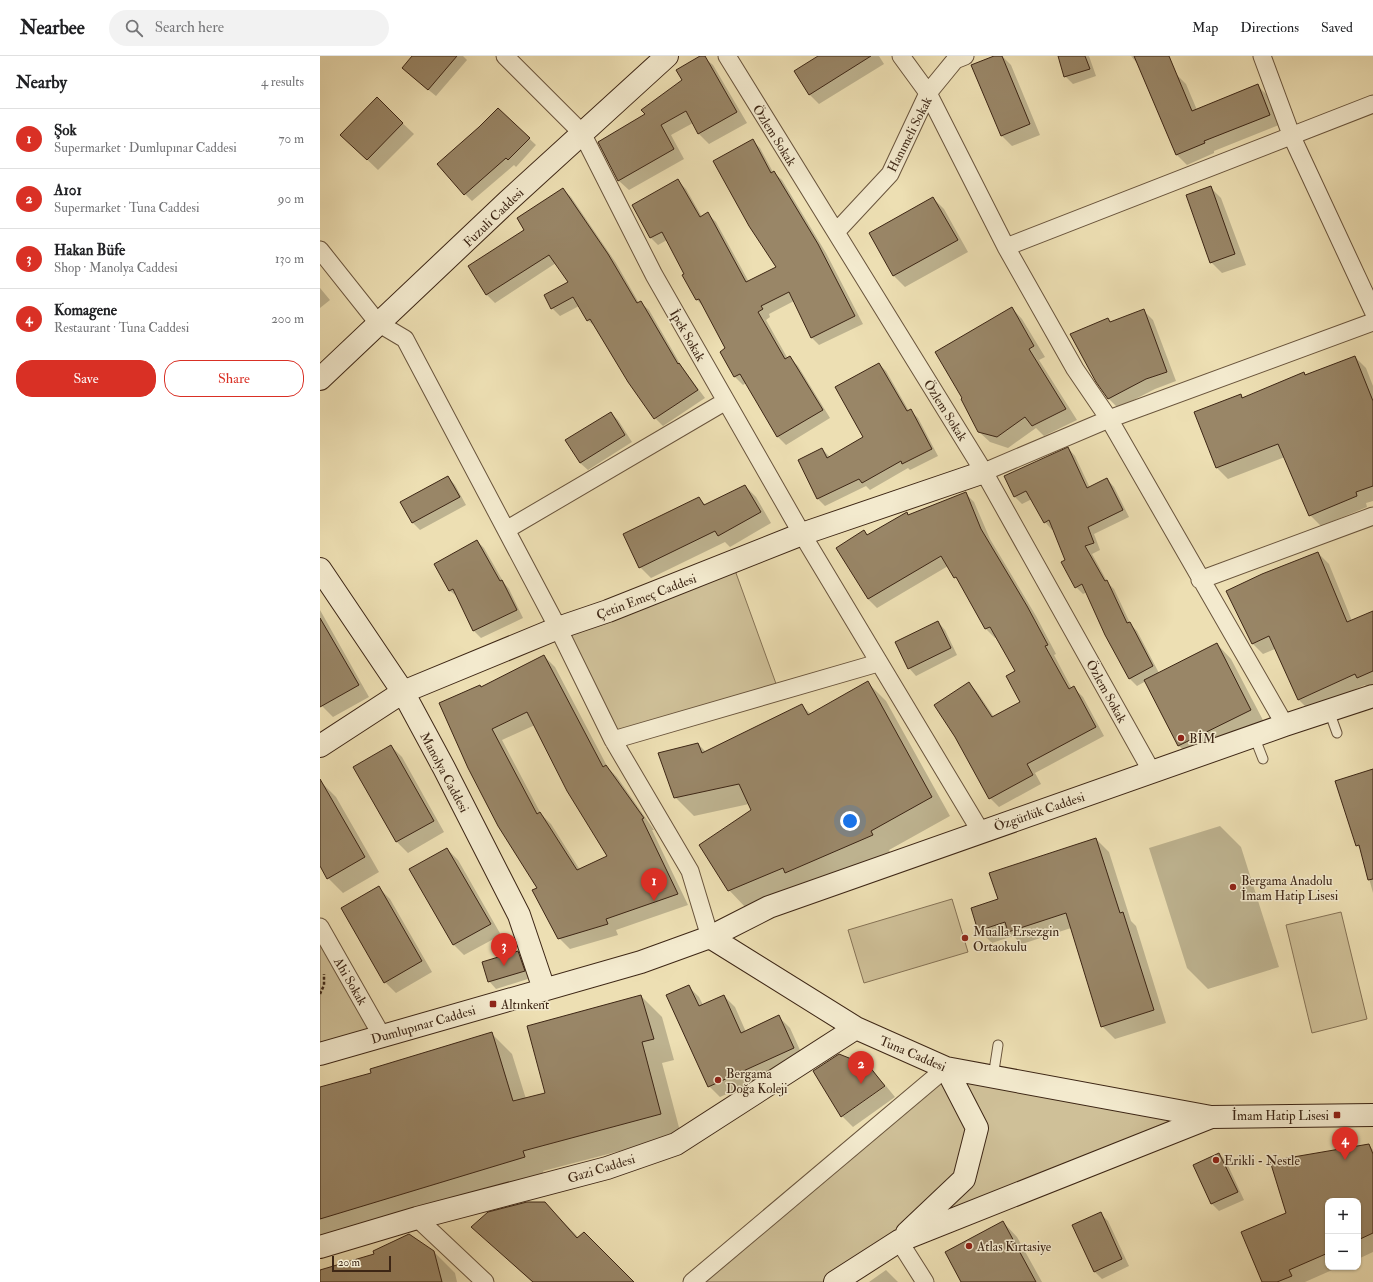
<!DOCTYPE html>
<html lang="en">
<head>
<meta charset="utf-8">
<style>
  body { margin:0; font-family:"IM FELL Double Pica",serif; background:#f2f2f2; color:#202124 }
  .controls { position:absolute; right:12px; bottom:12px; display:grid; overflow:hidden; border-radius:8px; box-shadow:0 1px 3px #0004 }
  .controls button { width:36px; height:36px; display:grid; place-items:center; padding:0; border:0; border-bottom:1px solid #e0e0e0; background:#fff; color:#202124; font:20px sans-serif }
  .scale { position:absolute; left:12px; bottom:10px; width:59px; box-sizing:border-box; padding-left:4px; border:2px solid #3d2615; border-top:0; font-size:11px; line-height:14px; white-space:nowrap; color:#3d2615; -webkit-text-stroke:3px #f3eace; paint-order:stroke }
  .you { position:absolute; left:530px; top:765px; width:14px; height:14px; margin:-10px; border:3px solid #fff; border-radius:50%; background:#1a73e8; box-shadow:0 0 0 6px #1a73e833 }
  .badge { display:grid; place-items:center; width:26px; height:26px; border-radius:50%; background:#d93025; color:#fff; font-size:13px; font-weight:700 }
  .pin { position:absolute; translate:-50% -33px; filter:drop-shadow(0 1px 2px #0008) }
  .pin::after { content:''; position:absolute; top:21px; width:14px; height:12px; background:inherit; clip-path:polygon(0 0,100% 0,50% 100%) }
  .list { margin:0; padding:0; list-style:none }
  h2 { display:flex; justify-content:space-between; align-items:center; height:52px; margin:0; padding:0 16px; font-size:17px }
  h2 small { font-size:13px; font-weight:400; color:#757577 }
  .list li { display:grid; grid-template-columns:26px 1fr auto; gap:12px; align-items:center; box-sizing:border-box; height:60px; padding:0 16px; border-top:1px solid #e0e0e0 }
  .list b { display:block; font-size:15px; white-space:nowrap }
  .list p { margin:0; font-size:13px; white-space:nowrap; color:#757577 }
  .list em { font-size:13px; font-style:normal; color:#757577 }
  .actions { display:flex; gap:8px; padding:12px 16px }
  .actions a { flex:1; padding:9px 0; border:1px solid #d93025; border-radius:16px; text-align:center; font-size:14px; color:#d93025 }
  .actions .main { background:#d93025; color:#fff }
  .icon { flex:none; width:22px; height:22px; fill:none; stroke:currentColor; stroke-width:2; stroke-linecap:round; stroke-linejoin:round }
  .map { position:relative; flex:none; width:1053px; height:1226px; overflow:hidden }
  header { display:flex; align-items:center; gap:24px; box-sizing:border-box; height:56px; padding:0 20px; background:#fff; border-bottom:1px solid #e0e0e0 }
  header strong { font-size:19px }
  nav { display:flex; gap:22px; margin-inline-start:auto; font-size:14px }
  .search { width:280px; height:36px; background:#f2f2f2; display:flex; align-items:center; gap:10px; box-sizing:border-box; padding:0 14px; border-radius:22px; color:#757577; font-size:15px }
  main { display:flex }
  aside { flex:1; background:#fff }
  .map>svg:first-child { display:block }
  .green { fill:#cfc098; stroke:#867356 }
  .shadow { fill:#0003; fill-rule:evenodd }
  .building { fill:#998667; stroke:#3d2615; fill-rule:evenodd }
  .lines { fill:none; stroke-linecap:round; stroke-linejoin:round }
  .lane-casing { stroke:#69543c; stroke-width:11 }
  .street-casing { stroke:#69543c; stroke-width:19 }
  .secondary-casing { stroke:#3d2615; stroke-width:24 }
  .path { stroke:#3d2615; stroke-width:2.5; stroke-dasharray:3 2; stroke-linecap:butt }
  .lane { stroke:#f3eace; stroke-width:9 }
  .street { stroke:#f3eace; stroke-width:17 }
  .secondary { stroke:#f3eace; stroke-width:22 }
  .poi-dot { fill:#8f2418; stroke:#f3eace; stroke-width:1.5 }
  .labels { text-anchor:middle; stroke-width:3; stroke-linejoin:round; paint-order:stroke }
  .street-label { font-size:13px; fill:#3d2615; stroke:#f3eace }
  .poi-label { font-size:13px; fill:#3d2615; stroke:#f3eace; text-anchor:start }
</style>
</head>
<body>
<header>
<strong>Nearbee</strong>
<div class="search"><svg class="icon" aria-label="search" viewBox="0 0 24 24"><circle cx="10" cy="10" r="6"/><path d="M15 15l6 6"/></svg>Search here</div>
<nav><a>Map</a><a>Directions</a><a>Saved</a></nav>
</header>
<main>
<aside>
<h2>Nearby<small>4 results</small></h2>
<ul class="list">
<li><span class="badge">1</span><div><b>Şok</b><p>Supermarket · Dumlupınar Caddesi</p></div><em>70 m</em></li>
<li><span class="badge">2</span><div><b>A101</b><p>Supermarket · Tuna Caddesi</p></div><em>90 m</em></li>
<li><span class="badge">3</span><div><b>Hakan Büfe</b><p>Shop · Manolya Caddesi</p></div><em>130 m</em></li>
<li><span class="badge">4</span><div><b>Komagene</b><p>Restaurant · Tuna Caddesi</p></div><em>200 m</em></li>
</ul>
<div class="actions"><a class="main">Save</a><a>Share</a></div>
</aside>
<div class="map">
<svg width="1053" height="1226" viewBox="0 0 1053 1226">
  <rect width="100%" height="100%" fill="#eddfb3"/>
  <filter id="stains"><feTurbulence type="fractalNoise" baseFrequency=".005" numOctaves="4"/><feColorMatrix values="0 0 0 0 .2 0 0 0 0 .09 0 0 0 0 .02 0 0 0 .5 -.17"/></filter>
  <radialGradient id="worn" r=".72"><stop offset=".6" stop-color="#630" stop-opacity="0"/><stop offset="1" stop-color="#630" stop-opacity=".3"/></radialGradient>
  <path class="green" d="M412,506L459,636L293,684L238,572Z
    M632,843L648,896L544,927L528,874Z
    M1021,856L1047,963L992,977L966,869Z
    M0,871L62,980L0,998Z
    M626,1012L891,1061L579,1185L515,1226H372Z"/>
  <path class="shadow" d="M93,0H143L147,4L116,40L90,19Z
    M382,0L393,9L427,67L389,88L379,78L373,67L351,79L364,103L309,134L299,125L279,86L326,59L363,25Z
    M500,0H559L564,8L499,48L489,38Z
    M677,0H682L691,9L720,79L692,90L681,79Z
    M739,0H769L776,20L753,28L745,20Z
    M811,0H846L856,18L866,28L877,54L938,30L948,40L959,69L894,95V97L867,109L857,99L821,12Z
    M57,43L94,78L58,114L33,90Z
    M178,53L216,89L196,111L194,109L152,145L145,138L160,72Z
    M432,84L440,92L453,116L462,124L506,197L543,268L499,289L491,281L474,245L449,258L450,261L446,264L468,303L470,302L478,310L510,362L466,389L458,381L426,327L423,329L415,321L401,296L407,293L385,252L377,244L347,184L338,189L331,182L358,125L366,133L382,161L388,158L396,166L429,226L457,211Z
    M890,131L901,142L926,209L902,217L891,206Z
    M243,133L251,141L296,207L319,247H321L329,254L362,311L385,342L343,370L335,362L276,271L267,264L259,250L240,260L232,252L249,226L236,207L175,247L167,239L149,211L205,174Z
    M613,142L624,153L648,196L585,231L574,220L550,178Z
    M0,232L10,244L0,252Z
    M692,252L702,263L725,301L719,304L757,364L724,380L716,372L688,392L670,386L658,375Z
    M823,254L833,264L856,325L835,333L798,352L788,342V263L791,266Z
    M1035,301L1046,312L1053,330V445L1046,447L1047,451L1001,470L990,459L965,401L908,423L897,412L875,357L920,339L924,342L984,318L986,320Z
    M559,308L566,315L589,355H591L598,362L618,400L590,414L588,412L550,434L546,430L505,450L498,443L479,404L502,393L510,401L545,381Z
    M291,357L298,364L312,386L268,414L260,407Z
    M748,392L755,400L770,432L787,423L794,431L809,461L774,478L780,494L772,498L788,527L794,533L811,569L817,575L839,617L897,588L911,603L945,668L874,704L859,690L826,625L817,630L810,623L786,579L767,536L763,538L756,531L733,473L732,474L725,466L712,443L702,448L695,441Z
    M128,421L135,429L146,449L100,474L92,466Z
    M425,430L436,441L451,467L410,491L405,486L331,522L320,511L379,443L386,449Z
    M645,437L654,446L670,483L716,560L736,598L734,599L752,633L754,632L763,641L784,680L715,717L721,728L679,751L670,742L649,627L657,636L674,661L702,647L696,615L677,581L675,582L666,573L642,528L628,510L557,552L548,543L544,475L549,480L586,457L589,460Z
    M157,485L164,492L184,527L189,533L203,562L161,582L154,575L138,541L130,535L115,509Z
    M998,497L1009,508L1032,565L1053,556V631L1049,633L1045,629L989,654L978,643L955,593L943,598L933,588Z
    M0,554L49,641L13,661L0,648Z
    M618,566L625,574L637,599L596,620L589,612Z
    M224,600L235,611L288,712L297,721L334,774H332L368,849L296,874L298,879L250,893L239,882L219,833L179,769L161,631ZM215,669L288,800L260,814L231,768L221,758L182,684Z
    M548,627L566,645L630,760L569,794L571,798L427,853L409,834L432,755L429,748L374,760L355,741L378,688L386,696L482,650L491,658Z
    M71,690L82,701L124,776L88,797L77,786L34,711Z
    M1053,714V837L1041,793L1037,789Z
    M2,727L16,741L59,816L23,837L8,822L0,808V728Z
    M900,770L921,791L959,911L888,933L867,912L829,792Z
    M776,783L789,796L811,865L816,870L846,967L795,983L782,970L751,872L702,888L693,880L672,887L659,874L679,843Z
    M127,793L138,804L181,879L144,899L133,888Z
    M59,832L70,843L112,916L76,937L65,926Z
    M198,896L205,903L211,922L176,933L169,925Z
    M368,930L379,941L383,949L404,940L415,951L426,976L459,961L470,972L484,1003L400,1041L389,1030Z
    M321,940L342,961L354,1004L342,1007L361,1079L223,1115L225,1122L0,1191V1032L53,1018L171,977L192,998L206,1043L227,1038Z
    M548,1011L565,1029L523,1058V1060L566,1030L575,1041L533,1071L522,1060Z
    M1049,1089L1053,1094V1196L1038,1203V1145H1008V1211H1019L985,1226H943L967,1158Z
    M899,1098L906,1105L924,1144L899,1155L892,1148L874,1109Z
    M225,1147L259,1182L313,1226H212L152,1171Z
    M781,1158L788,1165L809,1210L782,1223L775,1216Z
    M683,1166L697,1181L722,1226H643Z
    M114,1196L135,1217L137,1226H0V1215Z
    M566,1214L578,1226H549Z"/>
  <path class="building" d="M92,0H137L108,34L82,12Z
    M380,0H385L417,56L378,78L366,55L341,69L354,93L298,125L278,86L325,58L321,54L362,24L356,14Z
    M498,0H551L489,39L474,15Z
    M674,0H682L710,68L681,80L651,9Z
    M738,0H765L770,13L744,21Z
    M814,0H849L872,55L938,28L950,59L884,85L885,87L856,99Z
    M57,41L83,67L47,104L20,79Z
    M178,52L210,82L188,104L186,102L144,139L117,108L159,71Z
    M433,83L451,117L454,115L498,188L535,260L491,282L469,236L441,250L443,253L438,256L465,303L470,300L503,354L457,381L420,318L414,321L400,296L405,292L379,243L376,244L362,219L364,218L342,176L330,182L312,149L358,123L380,161L388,156L426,226L456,211L429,170L393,105Z
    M891,130L915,198L890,207L866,139Z
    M243,132L288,198L317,247L321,245L358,308L359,307L378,334L334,363L308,326L270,263L267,265L253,241L231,253L224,239L248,226L229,199L166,239L148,210L204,174L197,162Z
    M613,141L638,184L573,220L549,177Z
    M692,251L714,290L709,293L746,353L712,370L705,361L677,381L658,376L641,343L642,342L615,296Z
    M824,253L847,316L826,323L788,343L776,326L750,278L788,262L790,266Z
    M1035,300L1053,345V430L1036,436L1037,440L989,460L958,388L896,412L874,356L921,338L922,342L984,316L985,319Z
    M559,307L587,355L591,353L612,393L582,408L581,405L542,427L539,423L497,443L478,404L502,392L507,402L543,381L515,331Z
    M291,356L305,379L260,407L245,384Z
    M748,391L767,432L787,422L803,454L768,471L774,487L765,490L785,525L787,524L807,567L810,566L833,610L809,623L785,579L762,528L755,532L741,506L745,504L729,464L724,467L706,435L694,441L684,420Z
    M128,420L140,441L92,467L80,446Z
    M425,429L441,456L398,480L395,475L319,512L303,478L379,441L384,449Z
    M646,436L661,473L707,550L728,589L725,590L749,633L754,630L776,671L707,708L713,719L669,743L635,681L614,649L649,626L672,661L700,646L686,620L695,615L670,571L665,573L636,521L634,522L621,500L548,543L516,492L544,474L547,479L587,456L588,459Z
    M157,484L180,525L182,524L197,554L153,575L133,533L129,535L114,508Z
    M998,496L1027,566L1053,555V615L1037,622L1035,618L978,644L949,580L932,588L906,535L942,518Z
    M0,562L39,629L0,651Z
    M618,565L631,592L588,613L575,586Z
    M897,587L931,654L858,690L824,624Z
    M224,599L283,711L286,709L324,762L322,763L358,838L286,863L288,868L238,883L212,834L217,832L178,770L148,712L119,647L160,629L161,631ZM207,656L247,735L287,800L257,814L220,756L217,758L172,673Z
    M548,625L612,741L551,775L553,779L465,817L463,812L408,835L379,789L431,754L419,728L354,742L338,697L378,687L382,697L482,648L488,659Z
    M71,689L114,765L76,786L33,711Z
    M1053,713V823L1048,824L1039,789L1036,790L1015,725Z
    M0,723L45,801L7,823L0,810Z
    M776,782L800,857L803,856L834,954L781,971L746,857L688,876L685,866L658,875L651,852L678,843L669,817Z
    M127,792L171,868L133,889L89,813Z
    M59,830L102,905L64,927L21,852Z
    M198,895L205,915L168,926L162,906Z
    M369,929L379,950L404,939L421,977L459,959L474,992L388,1031L346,939Z
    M321,939L334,983L322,986L341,1058L203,1095L205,1101L0,1163V1031L51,1017L50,1013L172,976L193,1045L225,1037L207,970Z
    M519,998L549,1010L565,1030L521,1061L493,1015Z
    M1049,1088L1053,1098V1177L1038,1184V1145H1008V1197L969,1214L972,1220L957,1226H942L921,1176L966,1157L950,1105Z
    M899,1097L918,1136L891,1148L873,1109Z
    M207,1146H225L257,1182L264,1176L314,1226H213L151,1171L168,1156Z
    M781,1156L802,1203L774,1216L752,1169Z
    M683,1165L716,1226H641L625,1196Z
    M89,1178L114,1195L122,1226H0V1214L54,1198L53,1195Z"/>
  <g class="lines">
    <defs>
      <path id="lane" d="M1009,655L1017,677
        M934,680L943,703
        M673,1021L678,989"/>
      <path id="street" d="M185,0L262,77L334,219L482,478L661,776
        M407,0L664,416L832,716
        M581,0L608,37L686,191L755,313L789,363L965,669
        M942,0L972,81L1053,255
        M516,176L570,118L608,37L635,4L645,0
        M686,191L1053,48
        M0,194L58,267L85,283L238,572L293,684L370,815L390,881
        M664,416L789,363L1053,266
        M186,474L406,345
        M880,524L1053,460
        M293,684L558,607
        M0,871L62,980
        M97,1162L165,1226
        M579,1185L605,1226
        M372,1226L626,1012"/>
      <path id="secondary" d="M0,323L188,145L347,0
        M0,513L83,636L124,712L199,859L224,933
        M0,690L83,636L238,572L288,555L482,478L664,416
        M390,881L536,972L626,1012L891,1061L1053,1059
        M0,998L321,906L390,881L449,851L965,669L1053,640
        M587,1177L644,1123L657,1072L626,1012
        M0,1191L97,1162L287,1112L356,1088L536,972
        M515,1226L579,1185L891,1061"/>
    </defs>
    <use href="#lane" class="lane-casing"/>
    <use href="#street" class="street-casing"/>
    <use href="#secondary" class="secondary-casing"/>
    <path class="path" d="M0,938L4,929V918"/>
    <use href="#lane" class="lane"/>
    <use href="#street" class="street"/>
    <use href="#secondary" class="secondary"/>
  </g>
  <g class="poi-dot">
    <circle cx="861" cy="682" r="4"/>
    <circle cx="913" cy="831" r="4"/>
    <circle cx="645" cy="882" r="4"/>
    <rect x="169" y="944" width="8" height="8" rx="2"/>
    <circle cx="398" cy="1024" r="4"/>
    <rect x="1013" y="1055" width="8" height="8" rx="2"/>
    <circle cx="896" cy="1104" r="4"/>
    <circle cx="649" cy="1190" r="4"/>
  </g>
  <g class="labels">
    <g class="street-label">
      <text transform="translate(589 78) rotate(-63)" y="5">Hanımeli Sokak</text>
      <text transform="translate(455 79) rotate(58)" y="5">Özlem Sokak</text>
      <text transform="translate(173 161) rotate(-44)" y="5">Fuzuli Caddesi</text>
      <text transform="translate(368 279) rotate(60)" y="5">İpek Sokak</text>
      <text transform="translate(626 354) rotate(58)" y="5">Özlem Sokak</text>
      <text transform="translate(326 540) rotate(-21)" y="5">Çetin Emeç Caddesi</text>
      <text transform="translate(787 635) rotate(61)" y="5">Özlem Sokak</text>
      <text transform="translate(125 716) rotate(62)" y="5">Manolya Caddesi</text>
      <text transform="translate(719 755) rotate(-19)" y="5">Özgürlük Caddesi</text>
      <text transform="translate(31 925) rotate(60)" y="5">Ahi Sokak</text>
      <text transform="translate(103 968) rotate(-16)" y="5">Dumlupınar Caddesi</text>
      <text transform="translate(593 997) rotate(23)" y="5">Tuna Caddesi</text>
      <text transform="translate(281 1112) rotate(-17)" y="5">Gazi Caddesi</text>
    </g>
    <g class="poi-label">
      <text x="869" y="687">BİM</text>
      <text x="921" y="829">Bergama Anadolu<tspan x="921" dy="15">İmam Hatip Lisesi</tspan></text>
      <text x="653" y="880">Mualla Ersezgin<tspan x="653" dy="15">Ortaokulu</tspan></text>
      <text x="181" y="953">Altınkent</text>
      <text x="406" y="1022">Bergama<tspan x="406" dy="15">Doğa Koleji</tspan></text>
      <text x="1009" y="1064" text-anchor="end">İmam Hatip Lisesi</text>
      <text x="904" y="1109">Erikli - Nestle</text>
      <text x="657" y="1195">Atlas Kırtasiye</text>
    </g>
  </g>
  <rect width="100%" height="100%" filter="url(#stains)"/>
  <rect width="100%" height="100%" fill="url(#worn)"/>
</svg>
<div class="controls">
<button>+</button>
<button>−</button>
</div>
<div class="scale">20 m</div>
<div class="you"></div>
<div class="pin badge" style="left:334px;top:845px">1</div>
<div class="pin badge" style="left:541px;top:1028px">2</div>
<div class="pin badge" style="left:184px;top:910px">3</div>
<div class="pin badge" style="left:1025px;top:1104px">4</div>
</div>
</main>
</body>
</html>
